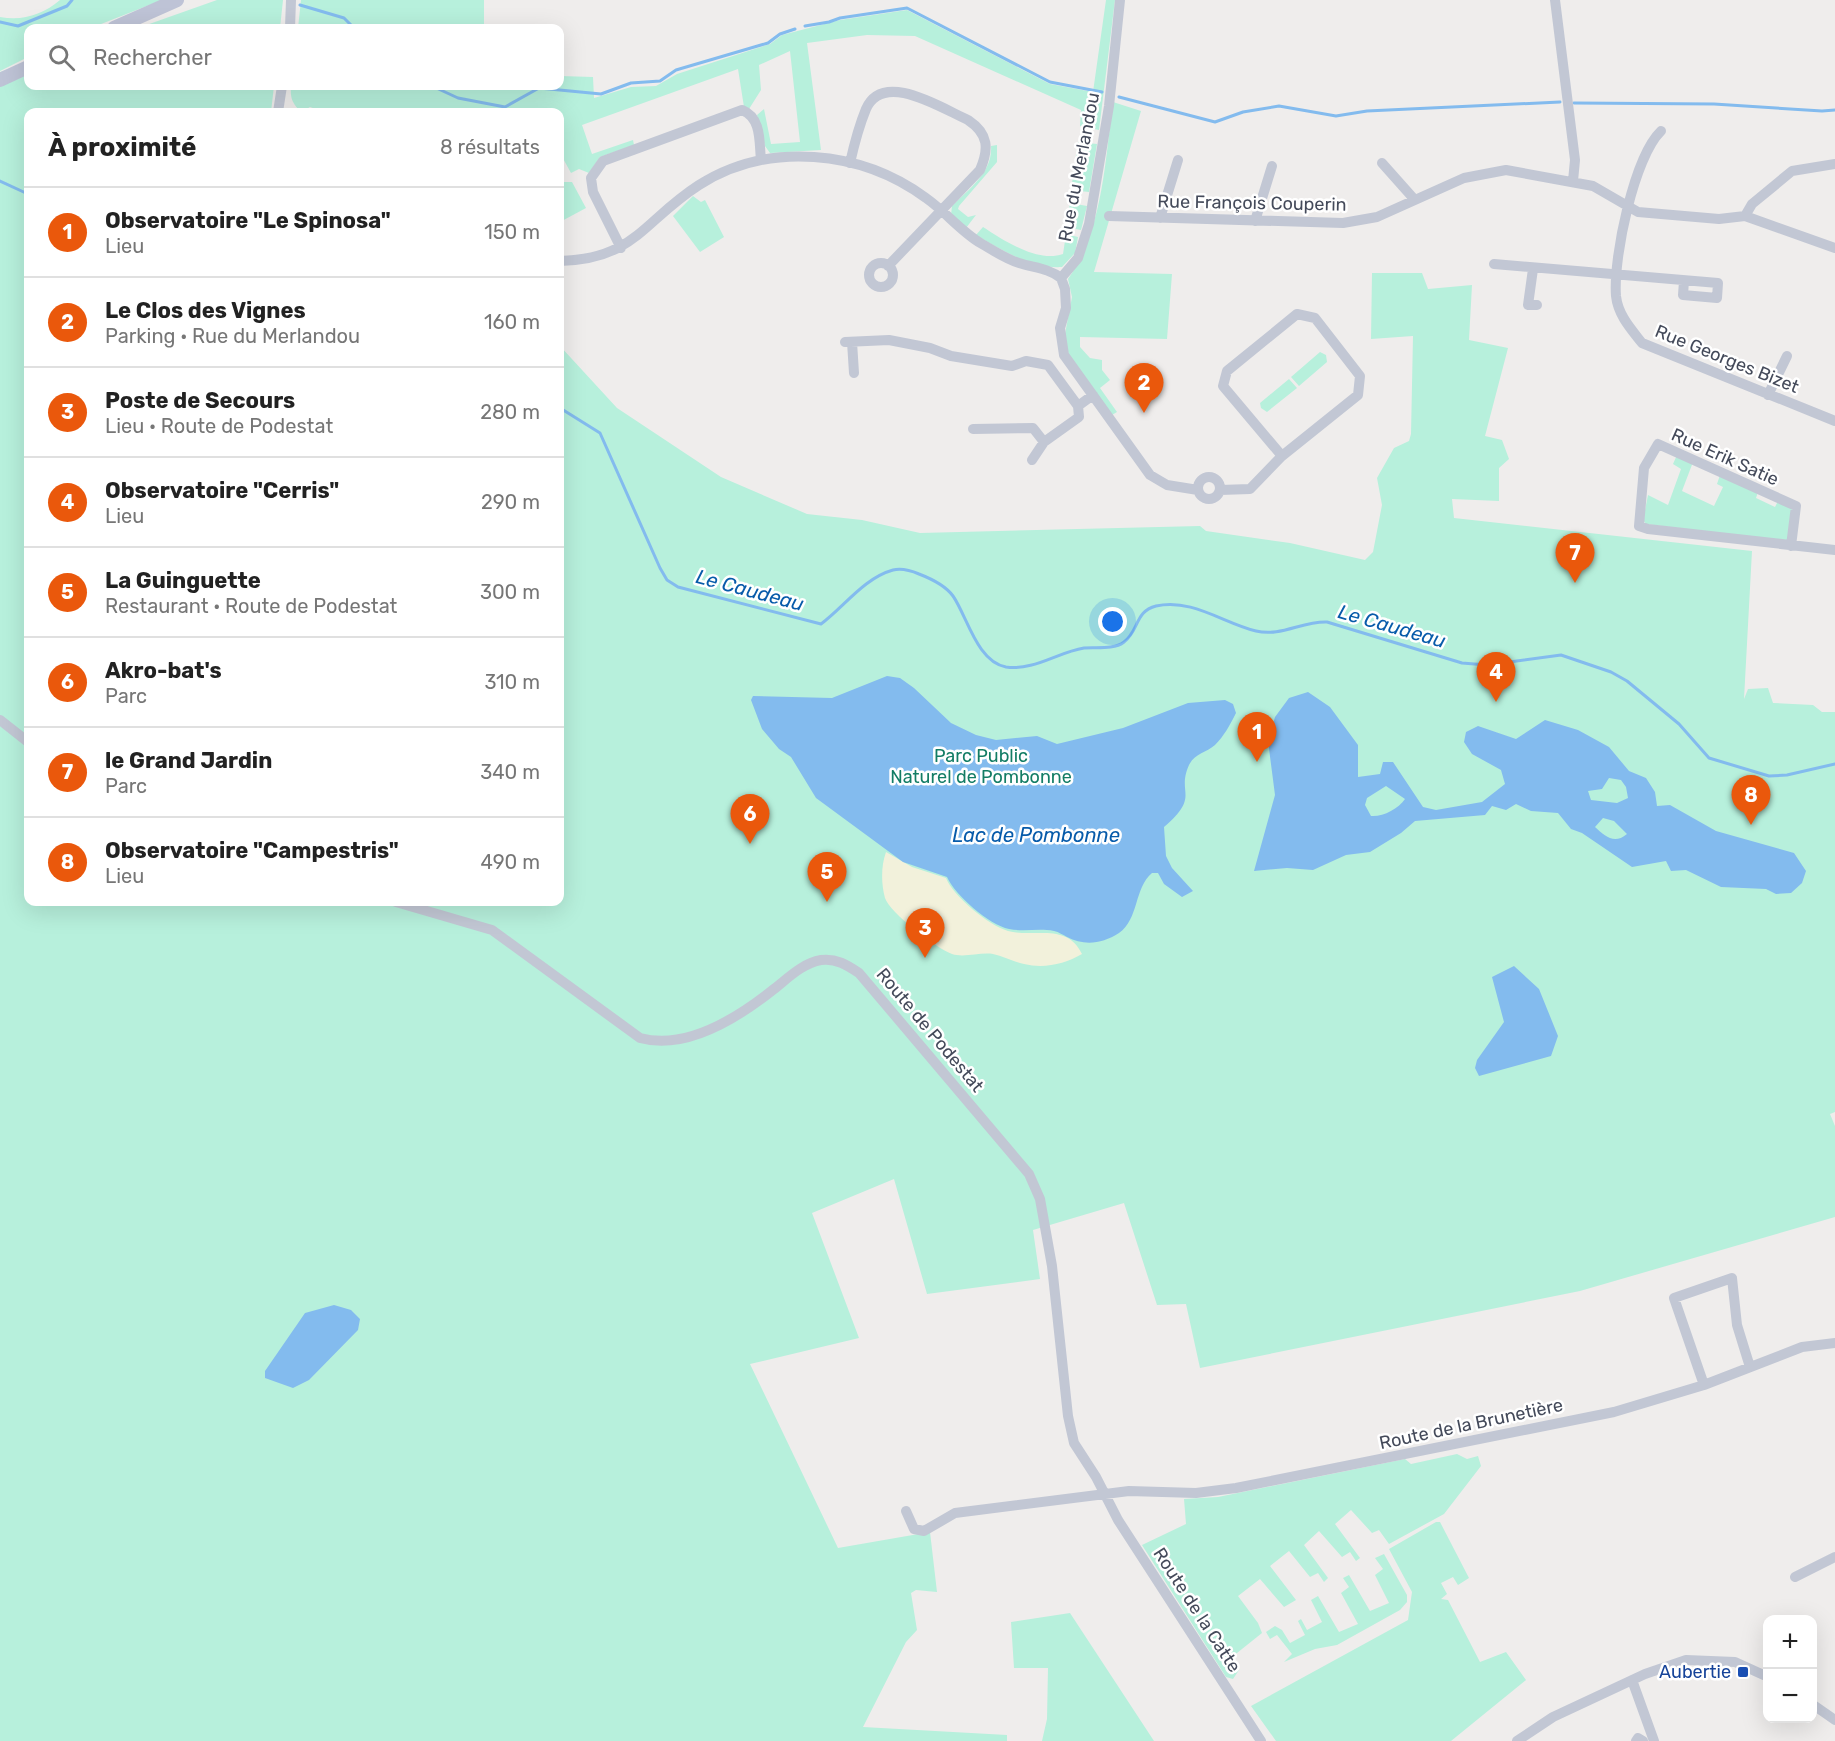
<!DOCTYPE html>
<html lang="fr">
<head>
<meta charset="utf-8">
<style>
  body { margin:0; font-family:Rubik,sans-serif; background:#f6f6f6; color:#222 }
  .controls { position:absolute; right:18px; bottom:18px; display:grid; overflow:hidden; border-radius:12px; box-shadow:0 6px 24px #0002 }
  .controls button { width:54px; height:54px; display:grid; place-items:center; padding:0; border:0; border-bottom:2px solid #e0e0e0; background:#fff; color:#222; font:30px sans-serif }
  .you { position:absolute; left:1113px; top:622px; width:21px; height:21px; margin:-15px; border:4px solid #fff; border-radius:50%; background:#1a73e8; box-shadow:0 0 0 9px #1a73e833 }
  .badge { display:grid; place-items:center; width:39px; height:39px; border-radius:50%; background:#ea580c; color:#fff; font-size:20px; font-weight:700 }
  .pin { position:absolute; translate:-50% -50px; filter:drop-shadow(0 2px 3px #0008) }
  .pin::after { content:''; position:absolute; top:32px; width:21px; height:18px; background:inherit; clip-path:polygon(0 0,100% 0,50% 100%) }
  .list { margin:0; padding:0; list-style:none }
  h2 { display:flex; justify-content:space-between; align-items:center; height:78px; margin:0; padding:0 24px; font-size:26px }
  h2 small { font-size:20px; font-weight:400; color:#767676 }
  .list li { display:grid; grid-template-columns:39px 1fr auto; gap:18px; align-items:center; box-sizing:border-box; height:90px; padding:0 24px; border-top:2px solid #e0e0e0 }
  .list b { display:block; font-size:22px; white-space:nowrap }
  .list p { margin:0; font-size:20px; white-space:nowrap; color:#767676 }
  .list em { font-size:20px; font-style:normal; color:#767676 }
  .icon { flex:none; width:33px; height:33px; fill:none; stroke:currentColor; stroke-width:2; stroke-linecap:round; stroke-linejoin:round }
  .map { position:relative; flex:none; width:1835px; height:1741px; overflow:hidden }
  .search { position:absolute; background:#fff; box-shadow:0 6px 24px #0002; left:24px; top:24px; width:540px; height:66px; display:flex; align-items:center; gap:15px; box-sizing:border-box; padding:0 21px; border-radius:12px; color:#767676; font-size:22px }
  .panel { position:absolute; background:#fff; box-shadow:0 6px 24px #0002; left:24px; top:108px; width:540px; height:798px; border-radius:12px }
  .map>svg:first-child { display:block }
  .green { fill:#b7f0dc }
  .sand { fill:#f2f1db }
  .water { fill:#83bbee; fill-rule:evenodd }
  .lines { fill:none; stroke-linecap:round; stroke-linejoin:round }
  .stream { stroke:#83bbee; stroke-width:3 }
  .street { stroke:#c2c7d4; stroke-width:10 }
  .secondary { stroke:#bec3d6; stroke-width:14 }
  .transit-dot { fill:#1a4fb4; stroke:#fff; stroke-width:2 }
  .labels { text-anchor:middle; stroke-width:5; stroke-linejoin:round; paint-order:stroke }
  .street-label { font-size:18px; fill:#444a5a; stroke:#fff }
  .park-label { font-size:18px; fill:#137d65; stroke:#fff }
  .transit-label { font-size:18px; fill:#164399; stroke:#fff; text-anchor:end }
  .water-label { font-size:20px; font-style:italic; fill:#075baa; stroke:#fff }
</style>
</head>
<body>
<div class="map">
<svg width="1835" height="1741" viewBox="0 0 1835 1741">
  <rect width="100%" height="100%" fill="#efedec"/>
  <path class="green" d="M60,0H162L91,28H28V57L0,71V17C23,21 42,15 60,0Z
    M217,0H283L280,28H138Z
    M301,0H484V28H298Z
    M1106,0H1115L1099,130L1080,126L1081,110L915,36L867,35L807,43L821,150L770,153L765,146L757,115L764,109L771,144L800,142L790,51L759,65L761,90L749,109L744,107L738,69L582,125L592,154L633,140L634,145L600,157L589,173L579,169L571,173L560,153V112H324L310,107L301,112C292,103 290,98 291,86H560V76L593,77L594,98L631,87L656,86L677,74L770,44L782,35L840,20L907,10L1050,84L1093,92Z
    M28,63V86H274L271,112H28V902H560V346L617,408L721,477L807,514L862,520L920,533L1200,526L1206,531L1290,543L1365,560L1373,552L1382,505L1377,478L1394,448L1409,441L1411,434L1413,336L1371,339L1372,273H1422L1428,289L1472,285L1469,340L1508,348L1485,436L1502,440L1509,459L1499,468V501L1452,499L1454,518L1752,551L1744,699L1748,689L1768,688L1773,703L1813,705L1822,712H1835V1112L1830,1114L1835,1126V1217L1580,1291L1200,1368L1186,1304L1157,1305L1124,1203L1033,1230L1040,1279L927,1294L894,1179L812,1213L859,1338L750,1364L838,1548L930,1532L937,1592L916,1590L911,1593L917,1630L906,1642L863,1727L1007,1735V1741H0V72Z
    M1113,102L1141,111L1094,272L1172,274L1167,339L1080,337V347L1090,358L1102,360V370L1110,380L1100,388L1117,412L1112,415L1069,355L1064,339L1072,297L1068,279C1103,229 1105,161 1113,102Z
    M1078,142L1097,144L1089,192L1071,190Z
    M997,145V162L959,206L958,209L968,217L976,215L966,228L951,215L952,206C969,189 993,172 991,146Z
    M560,182H572L586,208L560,222Z
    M693,196L701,202L705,200L724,237L700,252L673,216Z
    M1070,203L1087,206L1081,230L1066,227Z
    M983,227C1003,240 1037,263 1063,254L1066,234L1078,237L1075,253L1062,267C1032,269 1001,250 976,235Z
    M1320,352L1326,355L1327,362L1299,386L1291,377Z
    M1289,379L1297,388L1267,412L1261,408L1260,403Z
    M1677,455L1693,462L1682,491L1714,506L1723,487L1717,484L1720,475L1758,492L1756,498L1775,507L1778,501L1792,508L1788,542L1646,524L1643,520L1648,495L1668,505L1681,469L1673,464Z
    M1457,1454L1467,1459L1478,1456L1481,1466L1444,1514L1389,1544L1379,1530L1372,1533L1351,1510L1335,1524L1360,1558L1356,1561L1350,1552L1342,1557L1319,1531L1304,1545L1328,1578L1324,1582L1318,1573L1310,1577L1289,1551L1270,1566L1296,1600L1284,1607L1260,1579L1238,1596L1258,1623L1262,1633L1232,1657L1239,1670L1233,1679L1226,1677L1142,1545L1186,1524L1184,1499L1218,1497L1405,1459L1411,1464Z
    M1436,1522H1440L1469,1578L1458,1585L1453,1577L1441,1583L1447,1594L1441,1599L1448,1600L1480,1662L1506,1652L1526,1680L1451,1741H1276L1251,1706L1408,1620L1412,1592L1389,1549Z
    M1384,1554L1407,1595V1602L1400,1610L1337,1645L1315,1649L1284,1662L1292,1654L1277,1635L1270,1639L1266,1632L1275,1626L1282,1630L1290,1643L1305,1635L1298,1621L1301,1619L1307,1630L1322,1622L1311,1600L1318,1596L1339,1632L1358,1624L1341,1593L1349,1587L1343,1578L1349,1575L1370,1611L1389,1603L1375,1575L1383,1569L1375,1558Z
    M1070,1613L1154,1741H1042L1047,1719L1048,1668H1014L1011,1622Z"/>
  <path class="sand" d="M886,852L912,867L946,878C953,896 988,925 1008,931C1034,938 1067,922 1082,954C1065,964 1044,969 1024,964C1013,962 1004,956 993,954C980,952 964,958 952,954C936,948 890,913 885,898C881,883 881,866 886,852Z"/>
  <path class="water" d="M887,676L900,678L914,688L951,723L976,735L996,740L1037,736L1057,744L1123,728L1188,703L1225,700L1233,704L1236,713C1230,725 1224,736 1215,745C1206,753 1195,753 1189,765C1176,794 1201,795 1164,827L1166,856L1172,868L1193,891L1182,897L1164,884L1158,873H1152C1134,888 1139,919 1119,933C1102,944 1084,946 1067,937C1063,935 1059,932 1054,931C1039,928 1024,932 1009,929C989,925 955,895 947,877L903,862L816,798L791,757L779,749L762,729L751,700L753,696L832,698Z
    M1308,692L1330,707L1358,745V777L1380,774L1383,762H1393L1423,807L1436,810L1482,802L1505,784L1501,770L1472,754L1464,742L1466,732L1478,726L1516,739L1545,720L1578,730L1609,747L1629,771L1646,778L1655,792L1657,806L1670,805L1716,831L1794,853L1806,871L1802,883L1791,893L1776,894L1766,889L1721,887L1686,870L1671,871L1666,861L1632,867L1582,833L1571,829L1558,813L1531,811L1516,804L1506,810L1492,806L1485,815L1415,821L1401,833L1370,852L1346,855L1313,870L1287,868L1254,871L1275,795L1268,741L1275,717L1289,698ZM1609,778L1621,780L1626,787L1628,798L1617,803L1591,800L1588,791L1602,789ZM1386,786L1405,799C1398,809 1383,817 1371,816L1365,805L1367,798ZM1603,818L1614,821L1627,834C1614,845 1605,836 1595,827Z
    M1514,966L1539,989L1558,1036L1551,1056L1479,1076L1475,1068L1477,1060L1504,1022L1492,977Z
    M334,1305L351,1310L360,1319L358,1330L309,1380L293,1388L265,1378V1371L305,1313Z"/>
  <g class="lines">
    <path class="stream" d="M300,5L344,18L354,28
      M0,22L18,26L67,6L72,0
      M805,26L829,22L840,18L907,8L1050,82L1102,92
      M432,86L458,98L505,107L539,88L601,94L631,83L660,81L676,70L768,43L780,34L795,29
      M1119,97L1215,122L1243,112L1279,106L1336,116L1367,111L1560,102
      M1574,103L1714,104L1822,111L1835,110
      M0,181L28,194
      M560,408L600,433L660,568L667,580L678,587L821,624C844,607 864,578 893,570C901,568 912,571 919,574C932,579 945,585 953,596C967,616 977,662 1006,667C1034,671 1058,652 1084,648C1096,647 1114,650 1124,642C1139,631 1135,611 1156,606C1192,598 1223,623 1256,631C1281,637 1302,621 1327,622L1462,663L1487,665L1561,655L1611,672L1627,681L1679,724L1709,758L1769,776L1787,775L1835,764"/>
    <path class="street" d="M1555,0L1575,160L1573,181
      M290,28L291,0
      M278,112L282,86
      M1661,131C1634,157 1613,258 1616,296C1618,315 1631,329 1642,343L1835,421
      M850,163C854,145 859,126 866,109C883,70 941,108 968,120C989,134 989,149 980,170L888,266
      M1382,163L1414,199
      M1109,216L1343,223L1377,217L1464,178L1506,170L1593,186L1638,212L1719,219L1745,216L1835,248
      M1745,216L1752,204L1792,171L1835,164
      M1160,218L1178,160
      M1255,221L1272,166
      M621,248L593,192L591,178L603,161L742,110C762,118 759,142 761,160
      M560,261C635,259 643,221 699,185C768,141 861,150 926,198C946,212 961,232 982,244C994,251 1006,259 1019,263C1034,268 1048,268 1061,278
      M869 275a12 12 0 1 1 24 0a12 12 0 1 1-24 0Z
      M1494,264L1718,283L1717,298L1683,295L1684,281
      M1533,269L1528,305H1537
      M1061,278L1078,258L1089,224L1109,106L1120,0
      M1061,278L1065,289L1066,308L1060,328L1064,355L1150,475L1167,485L1198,490
      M845,342L889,340L930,348L951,356L1012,366L1026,361L1048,365L1078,406
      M852,342L854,373
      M1768,395L1787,356
      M973,429L1033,428L1044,442L1079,417L1078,406L1093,395
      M1032,460L1044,442
      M1198 488a11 11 0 1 1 22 0a11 11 0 1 1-22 0Z
      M1220,490L1250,489L1279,459L1282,456L1358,395L1360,376L1315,318L1297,314L1227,371L1223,386L1282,456
      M1791,546L1796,506L1658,444L1644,468L1639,526L1648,529L1835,550
      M0,720L28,742
      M396,902L492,930L640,1038C687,1051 739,1017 774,989C788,978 803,963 821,960C836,958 847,965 859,973L1029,1174L1040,1199L1052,1266L1068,1416L1074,1443L1096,1477L1118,1520L1261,1741
      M1704,1385L1674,1298L1732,1278L1737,1325L1750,1367
      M906,1511L914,1529L924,1531L955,1513L1129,1491L1196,1493L1236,1488L1614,1412L1704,1385L1802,1347L1835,1343
      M1795,1577L1835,1557
      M1632,1680L1654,1741
      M1812,1704L1835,1720
      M1517,1741L1553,1717L1645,1674L1686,1660L1735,1662L1768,1677
      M1636,1741L1638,1738L1643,1741"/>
    <path class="secondary" d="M114,28L177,0
      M0,80L28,67"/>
  </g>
  <rect class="transit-dot" x="1737" y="1666" width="12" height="12" rx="3"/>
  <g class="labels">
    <g class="street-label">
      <text transform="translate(1079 167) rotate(-79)" y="6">Rue du Merlandou</text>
      <text transform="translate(1252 203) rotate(1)" y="6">Rue François Couperin</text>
      <text transform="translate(1727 359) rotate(22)" y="6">Rue Georges Bizet</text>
      <text transform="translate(1725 457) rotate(24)" y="6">Rue Erik Satie</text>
      <text transform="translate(930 1030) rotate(50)" y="6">Route de Podestat</text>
      <text transform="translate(1471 1424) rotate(-12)" y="6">Route de la Brunetière</text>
      <text transform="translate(1197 1610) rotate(57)" y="6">Route de la Catte</text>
    </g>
    <g class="park-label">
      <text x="981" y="762">Parc Public<tspan x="981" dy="21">Naturel de Pombonne</tspan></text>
    </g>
    <g class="transit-label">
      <text x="1731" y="1678">Aubertie</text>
    </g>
    <g class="water-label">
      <text transform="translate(750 590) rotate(15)" y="7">Le Caudeau</text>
      <text transform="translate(1392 626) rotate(16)" y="7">Le Caudeau</text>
      <text x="1036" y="842">Lac de Pombonne</text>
    </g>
  </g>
</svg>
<div class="controls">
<button>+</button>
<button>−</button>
</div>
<div class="you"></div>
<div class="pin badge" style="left:1257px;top:762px">1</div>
<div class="pin badge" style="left:1144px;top:413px">2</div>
<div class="pin badge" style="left:925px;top:958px">3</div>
<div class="pin badge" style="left:1496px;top:702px">4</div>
<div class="pin badge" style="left:827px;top:902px">5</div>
<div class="pin badge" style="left:750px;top:844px">6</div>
<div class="pin badge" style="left:1575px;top:583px">7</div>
<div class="pin badge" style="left:1751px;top:825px">8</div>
<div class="search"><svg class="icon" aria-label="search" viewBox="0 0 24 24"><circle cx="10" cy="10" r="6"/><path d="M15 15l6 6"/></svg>Rechercher</div>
<section class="panel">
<h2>À proximité<small>8 résultats</small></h2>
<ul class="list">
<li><span class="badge">1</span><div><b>Observatoire &quot;Le Spinosa&quot;</b><p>Lieu</p></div><em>150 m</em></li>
<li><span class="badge">2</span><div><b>Le Clos des Vignes</b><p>Parking · Rue du Merlandou</p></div><em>160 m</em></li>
<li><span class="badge">3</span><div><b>Poste de Secours</b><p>Lieu · Route de Podestat</p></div><em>280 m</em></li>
<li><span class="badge">4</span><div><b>Observatoire &quot;Cerris&quot;</b><p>Lieu</p></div><em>290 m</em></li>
<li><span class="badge">5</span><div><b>La Guinguette</b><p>Restaurant · Route de Podestat</p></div><em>300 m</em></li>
<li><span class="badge">6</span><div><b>Akro-bat's</b><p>Parc</p></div><em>310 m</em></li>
<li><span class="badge">7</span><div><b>le Grand Jardin</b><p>Parc</p></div><em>340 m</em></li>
<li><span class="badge">8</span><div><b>Observatoire &quot;Campestris&quot;</b><p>Lieu</p></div><em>490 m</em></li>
</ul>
</section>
</div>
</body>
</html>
